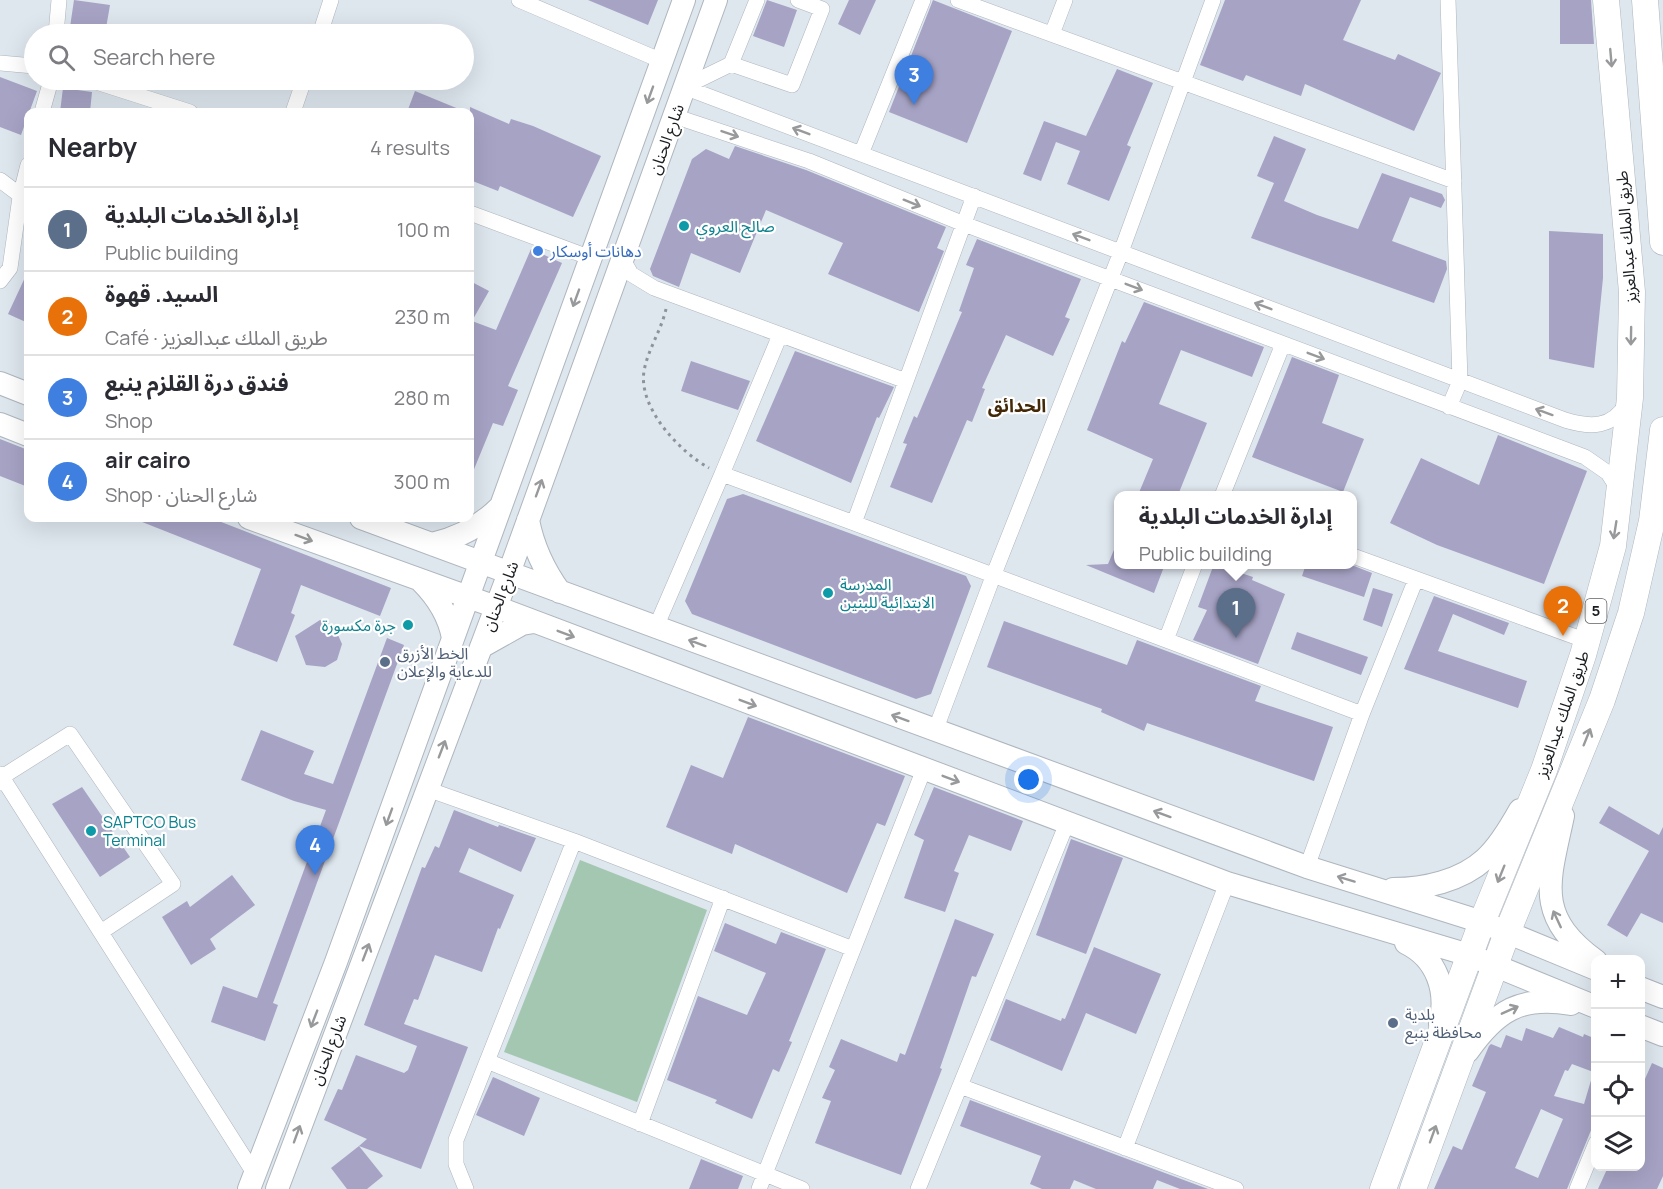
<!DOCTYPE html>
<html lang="en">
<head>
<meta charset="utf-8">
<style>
  body { margin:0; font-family:Manrope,"Noto Sans Arabic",sans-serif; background:#f7f7f7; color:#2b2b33 }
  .controls { position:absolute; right:18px; bottom:18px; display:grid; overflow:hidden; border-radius:12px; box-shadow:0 6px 24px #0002 }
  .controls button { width:54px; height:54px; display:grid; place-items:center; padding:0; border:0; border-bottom:2px solid #e1e1e2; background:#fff; color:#2b2b33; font:30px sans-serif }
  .you { position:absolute; left:1029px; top:780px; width:21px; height:21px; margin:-15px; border:4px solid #fff; border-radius:50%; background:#1a73e8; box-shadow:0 0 0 9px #1a73e833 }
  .badge { display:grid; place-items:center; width:39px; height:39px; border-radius:50%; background:#111827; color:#fff; font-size:20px; font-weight:700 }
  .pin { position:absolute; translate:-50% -50px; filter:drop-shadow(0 2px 3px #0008) }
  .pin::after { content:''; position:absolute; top:32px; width:21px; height:18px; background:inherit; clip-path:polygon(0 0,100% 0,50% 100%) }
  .popup { position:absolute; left:1114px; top:491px; width:243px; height:78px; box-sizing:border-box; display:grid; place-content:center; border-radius:12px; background:#fff; filter:drop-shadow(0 2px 4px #0005); font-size:20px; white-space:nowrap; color:#7c7c81 }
  .popup b { font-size:22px; color:#2b2b33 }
  .popup::after { content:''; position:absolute; left:50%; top:100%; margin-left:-12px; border:12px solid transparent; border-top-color:#fff }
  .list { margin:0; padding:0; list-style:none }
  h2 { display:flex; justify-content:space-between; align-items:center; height:78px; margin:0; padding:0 24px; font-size:26px }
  h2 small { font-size:20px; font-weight:400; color:#7c7c81 }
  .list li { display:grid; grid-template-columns:39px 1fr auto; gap:18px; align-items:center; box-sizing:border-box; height:84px; padding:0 24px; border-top:2px solid #e1e1e2 }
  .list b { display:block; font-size:22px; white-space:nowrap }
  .list p { margin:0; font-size:20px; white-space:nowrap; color:#7c7c81 }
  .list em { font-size:20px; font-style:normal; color:#7c7c81 }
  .icon { flex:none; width:33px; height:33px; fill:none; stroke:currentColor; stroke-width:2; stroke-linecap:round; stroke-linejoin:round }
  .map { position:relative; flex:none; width:1663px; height:1189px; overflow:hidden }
  .search { position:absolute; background:#fff; box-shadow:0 6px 24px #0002; left:24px; top:24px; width:450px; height:66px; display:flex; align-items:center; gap:15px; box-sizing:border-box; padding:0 21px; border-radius:33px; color:#7c7c81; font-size:22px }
  .panel { position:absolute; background:#fff; box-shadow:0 6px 24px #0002; left:24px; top:108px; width:450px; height:414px; border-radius:12px }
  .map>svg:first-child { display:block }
  .green { fill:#a4c7b2 }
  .building { fill:#a7a3c5; fill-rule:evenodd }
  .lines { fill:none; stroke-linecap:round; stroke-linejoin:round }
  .minor-casing { stroke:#aeb6be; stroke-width:16 }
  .secondary-casing { stroke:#aeb6be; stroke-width:24 }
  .trunk-casing { stroke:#aeb6be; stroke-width:27 }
  .path { stroke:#8e9399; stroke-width:3; stroke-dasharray:3 4.5; stroke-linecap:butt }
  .minor { stroke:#fff; stroke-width:15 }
  .secondary { stroke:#fff; stroke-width:22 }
  .trunk { stroke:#fff; stroke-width:26 }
  .oneway { stroke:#98999a }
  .culture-dot { fill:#0f9aa8; stroke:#fff; stroke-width:2 }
  .shop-dot { fill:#3f7fe0; stroke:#fff; stroke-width:2 }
  .service-dot { fill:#5c6f8a; stroke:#fff; stroke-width:2 }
  .labels { text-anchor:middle; stroke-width:4.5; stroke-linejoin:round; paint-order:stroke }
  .shield { fill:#fff; stroke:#5e6062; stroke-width:1.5 }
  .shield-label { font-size:15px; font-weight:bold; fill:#191c1f }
  .street-label { font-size:16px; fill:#191c1f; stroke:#fff }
  .culture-label { font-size:16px; fill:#0d838f; stroke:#fff; text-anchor:start }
  .shop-label { font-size:16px; fill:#366cbe; stroke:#fff; text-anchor:start }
  .service-label { font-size:16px; fill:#4e5e75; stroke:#fff; text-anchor:start }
  .neighbourhood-label { font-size:18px; font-weight:bold; fill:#432907; stroke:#fff }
</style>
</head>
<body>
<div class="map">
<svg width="1663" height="1189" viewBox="0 0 1663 1189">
  <rect width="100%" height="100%" fill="#dee6ee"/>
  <path class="green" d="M580,860L707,910L637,1102L504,1052Z"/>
  <path class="building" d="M74,0L110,5L105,34H69Z
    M588,0H658L648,25Z
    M767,0L797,10L784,47L753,36Z
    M849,0H876L860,35L838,24Z
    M933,0L1012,31L967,143L889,112Z
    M1225,0H1361L1343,40L1395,60L1398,54L1441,73L1414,131L1305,84L1301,96L1246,75L1243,81L1200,65Z
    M1560,0H1591L1594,44H1560Z
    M1117,69L1153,83L1127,145L1131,147L1109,201L1067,184L1080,151L1056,142L1041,181L1023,174L1044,121L1086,136Z
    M0,77L37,91L21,135L0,127Z
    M63,88L92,92L90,112H60Z
    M415,91L466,112H407Z
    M470,107L509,124L511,119L533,126L601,156L573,217L500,186L498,191L470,180Z
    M1274,136L1306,149L1284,201L1317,215L1358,229L1382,173L1442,194L1445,200L1441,208L1410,197L1392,241L1446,261L1447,269L1434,303L1251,238L1274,183L1257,176Z
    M735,146L806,170L946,227L937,248L944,251L919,312L828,274L843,243L766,210L740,273L691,253L679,287L653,276L650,269L692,159L706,149L729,159Z
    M1549,231L1603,234V278L1594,368L1549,359Z
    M977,239L1081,279L1065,317L1070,319L1053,356L1006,335L982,388L985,389L972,422L967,420L932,503L890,487L907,444L903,443L914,416L917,418L962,312L959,311L974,268L966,265Z
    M531,249L562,263L508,386L518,390L503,426L493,423L470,479V281L489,291L472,321L496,330Z
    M28,271V323L8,314Z
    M1144,302L1264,347L1252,377L1181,350L1159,404L1207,423L1178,495H1138L1153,459L1087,430L1122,341L1125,343Z
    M795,351L894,387L879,418L877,417L851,483L756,441Z
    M1292,357L1339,375L1322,423L1364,439L1343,492L1252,457Z
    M691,361L750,381L738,410L681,391Z
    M1498,435L1587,471L1544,584L1437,545L1390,523L1421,458L1479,485Z
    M0,439L28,450V487L0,476Z
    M743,494L966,576L971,586L931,694L916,699L692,614L685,601L727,499Z
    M132,518H211L391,588L380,616L301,585L291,613L295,615L277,662L233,645L261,569Z
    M1119,538V564H1165L1154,593L1086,565L1108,564Z
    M1214,564L1253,577L1252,580L1285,594L1258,664L1193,640L1207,610L1198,607Z
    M1306,564H1349L1372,573L1364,597L1302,576Z
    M1373,588L1393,594L1382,627L1363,620Z
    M1434,596L1509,623L1504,635L1453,614L1438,651L1527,681L1518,708L1404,669Z
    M320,620L334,626L342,644L337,660L325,667L306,665L295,636Z
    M1004,621L1127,665L1137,640L1261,686L1255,701L1333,727L1314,781L1147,723L1144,731L1101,712L1102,709L987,667Z
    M1297,632L1368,657L1361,675L1291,649Z
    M387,638L404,645L273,1003L278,1005L265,1041L211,1022L223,986L257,998L326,810L294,801L241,780L261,730L314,751L304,774L333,784Z
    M748,717L905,776L885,826L877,823L847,893L735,844L732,854L666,827L691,765L723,778Z
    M82,787L130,857L100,877L52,804Z
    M934,787L1023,821L1011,851L969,835L954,871L959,873L945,912L904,898L924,840L914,835Z
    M1609,806L1659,835L1663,827V923L1641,913L1627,937L1607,925L1649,851L1599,823Z
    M454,810L498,827L499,825L536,838L521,872L469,848L459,872L514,895L500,929L498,928L482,972L435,955L418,1000L414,999L404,1024L468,1047L421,1169L359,1146L367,1139L324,1120L338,1089L342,1090L356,1055L404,1073L408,1070L417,1046L364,1025L422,867L425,868L435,846L439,848Z
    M1071,839L1123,858L1086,954L1036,935Z
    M232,875L255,905L210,939L216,949L191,965L162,917L187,901L190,907Z
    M955,919L994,934L976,977L972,976L940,1068L942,1069L901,1175L815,1143L831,1101L822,1098L835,1070L829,1067L841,1039L897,1062L900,1053L905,1055Z
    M725,923L776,944L781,932L826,949L789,1041L792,1042L779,1072L773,1069L752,1119L715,1103L717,1100L667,1080L698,996L747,1015L766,973L714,951Z
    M1094,947L1161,974L1136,1034L1086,1013L1062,1071L990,1040L1006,999L1061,1021L1062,1018L1065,1019Z
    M1559,1027L1583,1037L1584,1034L1596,1039V1073L1572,1064L1568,1071L1565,1070L1554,1096L1584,1104L1592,1077L1596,1078V1118L1567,1189H1434L1453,1146L1462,1150L1486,1092L1472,1086L1489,1046L1491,1044L1501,1048L1506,1035L1522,1041L1526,1028L1553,1038ZM1541,1109L1563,1119L1538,1178L1515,1168Z
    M1652,1063L1663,1068V1176L1657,1189H1598L1608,1167H1641V1088Z
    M493,1077L540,1098L524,1136L476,1115Z
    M970,1100L1122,1157L1208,1189H1180L1157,1180L1153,1189H1096L1074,1180L1070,1189H1042L1030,1184L1041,1156L960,1126Z
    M359,1146L383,1176L367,1189H347L331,1168Z
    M701,1159L743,1176L738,1189H689Z"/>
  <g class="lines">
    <defs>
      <path id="minor" d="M519,0L662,61
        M958,0L1454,181
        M1448,0L1460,381L1449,407
        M56,34L59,0
        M320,34L331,0
        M1052,34L1065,0
        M0,63L34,66
        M731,64L792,85L822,9L798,0
        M90,80L190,112
        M684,87L1565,420C1591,428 1612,428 1627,403
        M684,87L731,64L757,0
        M42,112L51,80
        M293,112L304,80
        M674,116L809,161L964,224L1585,457L1608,473L1618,489
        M861,154L923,0
        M0,180L28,201
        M470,213L591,258
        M622,258L631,274L654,288L906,381
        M0,281L10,268L20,197L28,165
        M722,474L780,335
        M1222,496L1283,344
        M854,523L1166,640
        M1353,556L1587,641
        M1195,564L1166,640L1362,714
        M656,627L722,474L854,523L974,196
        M935,731L994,574L1121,252L1213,0
        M0,774L254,1173
        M0,783L2,777L70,734L173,884L101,932
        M427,789L574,841L853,949
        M1307,867L1362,714L1416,579
        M487,1061L802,1189
        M960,1086L1236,1189
        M640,1124L723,898
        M1125,1148L1227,883
        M466,1189L456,1164V1140L574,841
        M759,1189L924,769
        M918,1189L1067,823
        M1577,1189L1596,1143"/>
      <path id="secondary" d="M0,383L28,394
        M0,424L28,435
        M249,518L496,607L1227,883L1469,955L1596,1007
        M361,518L1307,867L1482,922L1596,969
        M528,520C533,546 544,570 560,592
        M432,544C458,538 481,526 500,507
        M421,581C437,597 449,616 453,638
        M481,647L522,624L534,622
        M1563,816C1549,882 1534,916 1596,961
        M1393,889C1424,889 1461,881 1485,859C1499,847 1511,826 1520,810
        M1406,943C1437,958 1448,991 1440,1024
        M1640,988L1663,997
        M1640,1026L1663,1035
        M1468,1051C1496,1011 1521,995 1571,1004
        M249,1189L336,962L684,0
        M277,1189L509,573L716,0"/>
      <path id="trunk" d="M1645,0L1663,242
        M1383,1189L1482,922L1544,770L1583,655L1613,546L1630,398L1632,292L1606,0
        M1413,1189L1507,933L1602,700L1631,613L1652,521L1663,430"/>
    </defs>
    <use href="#minor" class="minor-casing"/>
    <use href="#secondary" class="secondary-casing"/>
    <use href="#trunk" class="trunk-casing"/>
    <path class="path" d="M666,309C661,331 648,349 644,371C638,408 680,452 709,468"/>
    <use href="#minor" class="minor"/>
    <use href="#secondary" class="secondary"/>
    <use href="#trunk" class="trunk"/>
  </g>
  <defs><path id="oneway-shaft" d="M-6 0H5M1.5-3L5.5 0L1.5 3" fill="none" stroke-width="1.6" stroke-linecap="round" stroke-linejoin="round" transform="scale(1.5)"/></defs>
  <g class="oneway">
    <use href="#oneway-shaft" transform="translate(1611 58) rotate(85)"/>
    <use href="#oneway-shaft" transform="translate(650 95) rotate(110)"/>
    <use href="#oneway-shaft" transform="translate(801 131) rotate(-159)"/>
    <use href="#oneway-shaft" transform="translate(730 134) rotate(19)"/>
    <use href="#oneway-shaft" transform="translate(912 203) rotate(22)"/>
    <use href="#oneway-shaft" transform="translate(1081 237) rotate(-159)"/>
    <use href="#oneway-shaft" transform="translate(1134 287) rotate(21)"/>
    <use href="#oneway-shaft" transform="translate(576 298) rotate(110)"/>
    <use href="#oneway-shaft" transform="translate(1263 306) rotate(-159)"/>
    <use href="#oneway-shaft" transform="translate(1631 336) rotate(91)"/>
    <use href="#oneway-shaft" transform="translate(1316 356) rotate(21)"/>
    <use href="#oneway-shaft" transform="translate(1544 412) rotate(-160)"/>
    <use href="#oneway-shaft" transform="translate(539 488) rotate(-70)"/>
    <use href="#oneway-shaft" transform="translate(1615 530) rotate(99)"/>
    <use href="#oneway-shaft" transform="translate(304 538) rotate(20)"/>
    <use href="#oneway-shaft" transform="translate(566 634) rotate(21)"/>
    <use href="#oneway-shaft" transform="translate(697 643) rotate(-160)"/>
    <use href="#oneway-shaft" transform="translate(748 703) rotate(21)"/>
    <use href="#oneway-shaft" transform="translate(900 718) rotate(-160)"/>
    <use href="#oneway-shaft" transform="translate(1587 737) rotate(-68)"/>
    <use href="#oneway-shaft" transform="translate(442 749) rotate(-69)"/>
    <use href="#oneway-shaft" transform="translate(951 779) rotate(21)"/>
    <use href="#oneway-shaft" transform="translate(1162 814) rotate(-160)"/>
    <use href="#oneway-shaft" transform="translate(389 817) rotate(110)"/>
    <use href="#oneway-shaft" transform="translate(1501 874) rotate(112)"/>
    <use href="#oneway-shaft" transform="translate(1346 879) rotate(-163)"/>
    <use href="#oneway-shaft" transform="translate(1557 919) rotate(-115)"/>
    <use href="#oneway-shaft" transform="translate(366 952) rotate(-69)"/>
    <use href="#oneway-shaft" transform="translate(1510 1010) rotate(-24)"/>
    <use href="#oneway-shaft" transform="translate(314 1019) rotate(111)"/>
    <use href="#oneway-shaft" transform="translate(297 1134) rotate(-70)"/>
    <use href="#oneway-shaft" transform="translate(1433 1134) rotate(-70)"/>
  </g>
  <g class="culture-dot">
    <circle cx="684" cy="226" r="6"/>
    <circle cx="828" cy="593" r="6"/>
    <circle cx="408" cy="625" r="6"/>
    <circle cx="91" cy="831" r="6"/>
  </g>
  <circle class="shop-dot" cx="538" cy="251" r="6"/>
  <g class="service-dot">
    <circle cx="385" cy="662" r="6"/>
    <circle cx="1393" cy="1023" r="6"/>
  </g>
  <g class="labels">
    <rect class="shield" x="1585.5" y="599" width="21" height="24" rx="4.5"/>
    <g class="shield-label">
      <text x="1596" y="616">5</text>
    </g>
    <g class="street-label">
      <text transform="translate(666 139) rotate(-70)" y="6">شارع الحنان</text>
      <text transform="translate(1626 237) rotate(-94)" y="6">طريق الملك عبدالعزيز</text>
      <text transform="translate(500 596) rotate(-69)" y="6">شارع الحنان</text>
      <text transform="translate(1562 714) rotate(-71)" y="6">طريق الملك عبدالعزيز</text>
      <text transform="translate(328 1050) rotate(-69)" y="6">شارع الحنان</text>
    </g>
    <g class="culture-label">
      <text x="696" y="232">صالح العروي</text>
      <text x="840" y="590">المدرسة<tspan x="840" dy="18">الابتدائية للبنين</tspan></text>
      <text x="396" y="631" text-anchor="end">جرة مكسورة</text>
      <text x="103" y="828">SAPTCO Bus<tspan x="103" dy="18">Terminal</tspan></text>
    </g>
    <g class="shop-label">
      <text x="550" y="257">دهانات أوسكار</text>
    </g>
    <g class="service-label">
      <text x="397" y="659">الخط الأزرق<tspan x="397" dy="18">للدعاية والإعلان</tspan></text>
      <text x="1405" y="1020">بلدية<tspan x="1405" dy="18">محافظة ينبع</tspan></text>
    </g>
    <g class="neighbourhood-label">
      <text x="1017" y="412">الحدائق</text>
    </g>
  </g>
</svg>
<div class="controls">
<button>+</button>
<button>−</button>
<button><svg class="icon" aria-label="locate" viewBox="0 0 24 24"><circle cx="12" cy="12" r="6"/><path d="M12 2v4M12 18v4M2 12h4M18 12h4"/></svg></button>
<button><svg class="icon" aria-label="layers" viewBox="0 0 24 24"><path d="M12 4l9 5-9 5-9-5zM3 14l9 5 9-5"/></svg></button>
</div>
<div class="you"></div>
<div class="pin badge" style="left:1236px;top:638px;background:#5c6f8a">1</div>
<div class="popup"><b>إدارة الخدمات البلدية</b>Public building</div>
<div class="pin badge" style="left:1563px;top:636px;background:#e8710a">2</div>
<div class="pin badge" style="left:914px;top:105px;background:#3f7fe0">3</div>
<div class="pin badge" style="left:315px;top:875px;background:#3f7fe0">4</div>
<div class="search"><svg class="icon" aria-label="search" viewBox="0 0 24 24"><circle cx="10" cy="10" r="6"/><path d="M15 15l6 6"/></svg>Search here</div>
<section class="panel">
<h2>Nearby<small>4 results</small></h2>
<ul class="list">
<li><span class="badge" style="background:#5c6f8a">1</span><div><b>إدارة الخدمات البلدية</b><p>Public building</p></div><em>100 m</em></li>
<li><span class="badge" style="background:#e8710a">2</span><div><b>السيد. قهوة</b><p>Café · طريق الملك عبدالعزيز</p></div><em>230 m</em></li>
<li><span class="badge" style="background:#3f7fe0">3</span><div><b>فندق درة القلزم ينبع</b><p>Shop</p></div><em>280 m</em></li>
<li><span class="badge" style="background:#3f7fe0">4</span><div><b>air cairo</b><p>Shop · شارع الحنان</p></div><em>300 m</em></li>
</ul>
</section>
</div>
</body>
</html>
